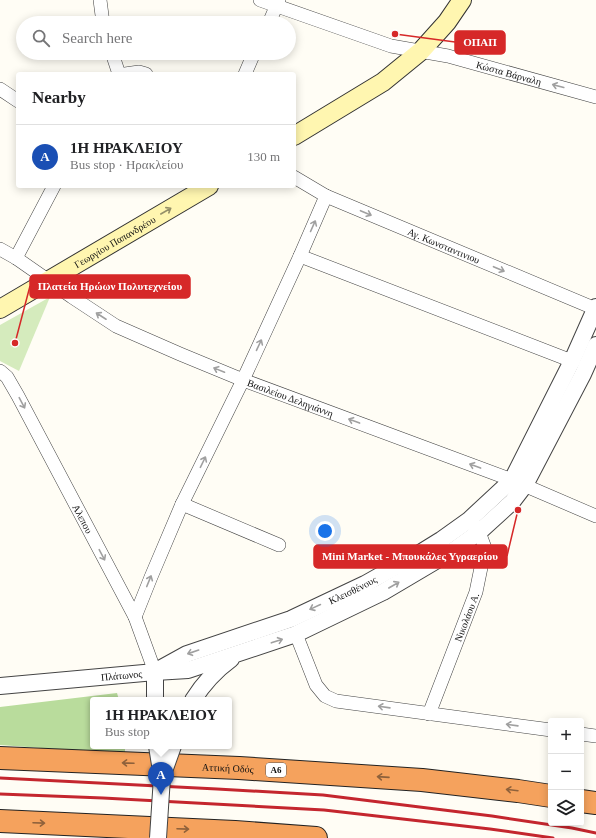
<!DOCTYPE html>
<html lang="en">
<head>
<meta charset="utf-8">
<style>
  body { margin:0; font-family:"Times New Roman",serif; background:#f2f2f2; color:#202124 }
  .controls { position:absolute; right:12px; bottom:12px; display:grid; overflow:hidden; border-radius:4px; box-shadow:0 2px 10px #0003 }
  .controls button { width:36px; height:36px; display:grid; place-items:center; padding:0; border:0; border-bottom:1px solid #e0e0e0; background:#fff; color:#202124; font:20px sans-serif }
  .you { position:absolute; left:325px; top:531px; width:14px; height:14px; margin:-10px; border:3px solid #fff; border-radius:50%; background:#1a73e8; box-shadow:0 0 0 6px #1a73e833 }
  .badge { display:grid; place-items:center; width:26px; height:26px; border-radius:50%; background:#2563eb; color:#fff; font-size:13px; font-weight:700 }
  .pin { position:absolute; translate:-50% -33px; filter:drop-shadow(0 1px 2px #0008) }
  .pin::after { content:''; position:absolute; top:21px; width:14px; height:12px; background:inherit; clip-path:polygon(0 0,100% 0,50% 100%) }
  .popup { position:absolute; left:90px; top:697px; width:142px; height:52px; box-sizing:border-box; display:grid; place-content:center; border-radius:4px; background:#fff; filter:drop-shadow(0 1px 3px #0005); font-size:13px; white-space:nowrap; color:#757577 }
  .popup b { font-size:15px; color:#202124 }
  .popup::after { content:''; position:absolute; left:50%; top:100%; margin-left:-8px; border:8px solid transparent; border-top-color:#fff }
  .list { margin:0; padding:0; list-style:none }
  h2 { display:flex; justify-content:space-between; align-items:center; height:52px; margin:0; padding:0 16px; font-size:17px }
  h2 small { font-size:13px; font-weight:400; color:#757577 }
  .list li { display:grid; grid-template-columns:26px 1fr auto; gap:12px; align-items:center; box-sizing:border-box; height:64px; padding:0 16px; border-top:1px solid #e0e0e0 }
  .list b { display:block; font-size:15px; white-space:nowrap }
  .list p { margin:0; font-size:13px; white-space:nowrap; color:#757577 }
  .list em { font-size:13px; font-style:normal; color:#757577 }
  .icon { flex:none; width:22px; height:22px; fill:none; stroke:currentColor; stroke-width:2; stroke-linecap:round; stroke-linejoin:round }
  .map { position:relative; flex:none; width:596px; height:838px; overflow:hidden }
  .search { position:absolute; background:#fff; box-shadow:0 2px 10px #0003; left:16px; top:16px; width:280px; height:44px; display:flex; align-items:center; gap:10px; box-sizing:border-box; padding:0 14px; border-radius:22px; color:#757577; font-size:15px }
  .panel { position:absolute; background:#fff; box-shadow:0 2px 10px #0003; left:16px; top:72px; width:280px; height:116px; border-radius:4px }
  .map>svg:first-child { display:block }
  .green { fill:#d5ebbd }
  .forest { fill:#b9dc9c }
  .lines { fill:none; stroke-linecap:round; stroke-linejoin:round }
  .minor-casing { stroke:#444; stroke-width:14 }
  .tertiary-casing { stroke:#444; stroke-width:18 }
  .secondary-casing { stroke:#333; stroke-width:20 }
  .motorway-casing { stroke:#222; stroke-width:24 }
  .minor { stroke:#fff; stroke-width:13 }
  .tertiary { stroke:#fff; stroke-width:16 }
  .secondary { stroke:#fff6b0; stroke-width:18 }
  .motorway { stroke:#f5a25d; stroke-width:22 }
  .rail { stroke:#c4262e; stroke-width:3 }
  .tertiary-bridge-casing { stroke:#444; stroke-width:18; stroke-linecap:butt }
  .tertiary-bridge { stroke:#fff; stroke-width:16 }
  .oneway { stroke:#a0a0a0 }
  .oneway2 { stroke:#948f68 }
  .oneway3 { stroke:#8e613b }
  .labels { text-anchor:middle; stroke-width:4; stroke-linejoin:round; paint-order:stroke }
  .shield { fill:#fff; stroke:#585858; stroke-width:1 }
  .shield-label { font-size:9px; font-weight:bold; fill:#111 }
  .street-label { font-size:10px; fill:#111; stroke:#fff }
  .leader { fill:none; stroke:#d62828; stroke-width:1.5 }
  .callout-dot { fill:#d62828; stroke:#fff; stroke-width:1.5 }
  .callout { fill:#d62828; stroke:#d62828; stroke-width:1.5 }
  .callout-label { font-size:11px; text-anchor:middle; font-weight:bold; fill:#fff }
</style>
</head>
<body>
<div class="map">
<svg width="596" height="838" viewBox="0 0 596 838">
  <rect width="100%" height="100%" fill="#fffdf5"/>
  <path class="green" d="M50,297L19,371L0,361V325Z"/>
  <path class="forest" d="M117,693L119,700H93V746H125V754L0,745V707Z"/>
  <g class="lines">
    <defs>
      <g id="minor">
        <path d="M100,0L103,23"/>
        <path id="s1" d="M260,0L391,46L448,56L596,97"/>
        <path d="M269,23L279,0"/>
        <path d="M112,53L119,74"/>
        <path d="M125,74L139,72L146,74"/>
        <path d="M245,74L254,53"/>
        <path d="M0,89L18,101"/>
        <path id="s2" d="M294,177L326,196L596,309"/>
        <path id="s3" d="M0,249L16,258L72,297L116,326L180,354L243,380L512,480L596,516"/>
        <path d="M300,256L572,361"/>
        <path d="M16,258L54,186"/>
        <path id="s4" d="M0,371L7,377L18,396L135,617L155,672"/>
        <path d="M182,504L279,545"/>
        <path d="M135,617L151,577L182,504L243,380L300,256L326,196"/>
        <path d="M296,634L316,685L325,696L336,701L551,730"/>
        <path id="s5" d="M429,714L476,592L485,548L479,532L473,524"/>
        <path d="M581,734L596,736"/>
      </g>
      <g id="tertiary">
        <path id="s6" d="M158,670L187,654L291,619L365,584L420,553L441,540L469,520L512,480L572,361L596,307"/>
        <path d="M155,672V700"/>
        <path id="s7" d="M0,686L155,672L188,670L296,634L383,592L454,550L479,532L512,502L525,485L583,374L596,345"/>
        <path d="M193,700C203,684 216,670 231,659"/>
      </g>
      <g id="secondary">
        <path d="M294,136L383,82L421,51L447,22L462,0"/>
        <path id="s8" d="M0,309L209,186"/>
      </g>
      <g id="motorway">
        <path id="s9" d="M0,758L239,768L422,780L518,791L551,796"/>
        <path d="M581,801L596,803"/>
        <path d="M0,821L235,832L316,838"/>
      </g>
    </defs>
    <use href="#minor" class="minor-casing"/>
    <use href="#tertiary" class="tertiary-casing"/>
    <use href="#secondary" class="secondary-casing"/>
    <use href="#motorway" class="motorway-casing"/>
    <use href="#minor" class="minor"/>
    <use href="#tertiary" class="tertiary"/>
    <use href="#secondary" class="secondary"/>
    <use href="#motorway" class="motorway"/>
    <path class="rail" d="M0,778L217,789L323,795L492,816L572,828L596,833
      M0,794L103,798L324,810L490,829L553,838"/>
    <defs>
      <path id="tertiary-bridge" d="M157,746L162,777L158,838
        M163,774L173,746"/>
    </defs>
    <use href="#tertiary-bridge" class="tertiary-bridge-casing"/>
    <use href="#tertiary-bridge" class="tertiary-bridge"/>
  </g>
  <defs><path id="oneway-shaft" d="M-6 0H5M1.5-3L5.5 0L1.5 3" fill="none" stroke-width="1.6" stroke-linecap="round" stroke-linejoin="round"/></defs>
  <g class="oneway">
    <use href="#oneway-shaft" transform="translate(558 86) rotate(-165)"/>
    <use href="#oneway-shaft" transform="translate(366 213) rotate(23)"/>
    <use href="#oneway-shaft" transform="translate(313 226) rotate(-66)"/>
    <use href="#oneway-shaft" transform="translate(499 269) rotate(23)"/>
    <use href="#oneway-shaft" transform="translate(101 316) rotate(-147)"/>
    <use href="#oneway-shaft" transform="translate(259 345) rotate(-65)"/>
    <use href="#oneway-shaft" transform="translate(219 370) rotate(-158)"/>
    <use href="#oneway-shaft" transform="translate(22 403) rotate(62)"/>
    <use href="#oneway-shaft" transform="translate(354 421) rotate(-160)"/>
    <use href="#oneway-shaft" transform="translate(203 462) rotate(-64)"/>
    <use href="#oneway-shaft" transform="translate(475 466) rotate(-160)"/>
    <use href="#oneway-shaft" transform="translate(102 555) rotate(62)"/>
    <use href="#oneway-shaft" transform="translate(149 581) rotate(-68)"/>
    <use href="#oneway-shaft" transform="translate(394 585) rotate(-30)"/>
    <use href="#oneway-shaft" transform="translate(315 607) rotate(155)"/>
    <use href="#oneway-shaft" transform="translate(277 641) rotate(-18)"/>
    <use href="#oneway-shaft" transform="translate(193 652) rotate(161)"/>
    <use href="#oneway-shaft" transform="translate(384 707) rotate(-172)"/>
    <use href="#oneway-shaft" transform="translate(512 725) rotate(-172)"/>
  </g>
  <use class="oneway2" href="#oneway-shaft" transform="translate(166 211) rotate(-30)"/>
  <g class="oneway3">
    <use href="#oneway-shaft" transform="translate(128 763) rotate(-178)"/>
    <use href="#oneway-shaft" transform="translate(383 777) rotate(-176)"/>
    <use href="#oneway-shaft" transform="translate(512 790) rotate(-173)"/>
    <use href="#oneway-shaft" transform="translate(39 823) rotate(2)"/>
    <use href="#oneway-shaft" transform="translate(183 829) rotate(2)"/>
  </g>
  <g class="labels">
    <rect class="shield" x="266" y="763" width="20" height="14" rx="3"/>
    <g class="shield-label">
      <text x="276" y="773">Α6</text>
    </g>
    <g class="street-label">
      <text dy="4" stroke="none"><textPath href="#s1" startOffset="260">Κώστα Βάρναλη</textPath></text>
      <text dy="4" stroke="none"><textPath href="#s8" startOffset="133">Γεωργίου Παπανδρέου</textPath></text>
      <text dy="4" stroke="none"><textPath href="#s2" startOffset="165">Αγ. Κωνσταντινιου</textPath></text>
      <text dy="4" stroke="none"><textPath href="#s3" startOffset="328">Βασιλείου Δεληγιάννη</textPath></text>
      <text dy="4" stroke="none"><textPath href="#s4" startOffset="170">Αλεπου</textPath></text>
      <text dy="4" stroke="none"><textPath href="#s6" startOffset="211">Κλεισθένους</textPath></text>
      <text dy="4" stroke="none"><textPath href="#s5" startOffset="104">Νικολάου Α.</textPath></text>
      <text dy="4" stroke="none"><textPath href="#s7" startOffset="122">Πλάτωνος</textPath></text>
      <text dy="4" stroke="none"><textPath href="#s9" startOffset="228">Αττική Οδός</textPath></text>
    </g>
  </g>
  <path class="leader" d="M395 34L455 42M15 343L30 286M518 510L507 556"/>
  <g class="callout-dot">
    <circle cx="395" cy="34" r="4"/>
    <circle cx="15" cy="343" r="4"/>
    <circle cx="518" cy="510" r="4"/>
  </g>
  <g class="callout">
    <rect x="455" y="31" width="50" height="23" rx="4"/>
    <rect x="30" y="275" width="160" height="23" rx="4"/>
    <rect x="314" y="545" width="193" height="23" rx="4"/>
  </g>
  <g class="callout-label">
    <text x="480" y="46">ΟΠΑΠ</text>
    <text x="110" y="290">Πλατεία Ηρώων Πολυτεχνείου</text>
    <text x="410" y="560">Mini Market - Μπουκάλες Υγραερίου</text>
  </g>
</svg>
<div class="controls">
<button>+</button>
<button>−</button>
<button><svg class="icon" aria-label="layers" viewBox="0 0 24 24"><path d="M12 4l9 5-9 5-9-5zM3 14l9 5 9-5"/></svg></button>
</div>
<div class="you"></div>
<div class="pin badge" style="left:161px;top:795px;background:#1a4fb4">A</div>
<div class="popup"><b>1Η ΗΡΑΚΛΕΙΟΥ</b>Bus stop</div>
<div class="search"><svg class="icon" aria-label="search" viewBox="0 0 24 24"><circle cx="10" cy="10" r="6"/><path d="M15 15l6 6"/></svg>Search here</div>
<section class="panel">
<h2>Nearby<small></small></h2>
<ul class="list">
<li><span class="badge" style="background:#1a4fb4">A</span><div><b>1Η ΗΡΑΚΛΕΙΟΥ</b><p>Bus stop · Ηρακλείου</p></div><em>130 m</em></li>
</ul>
</section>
</div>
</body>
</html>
